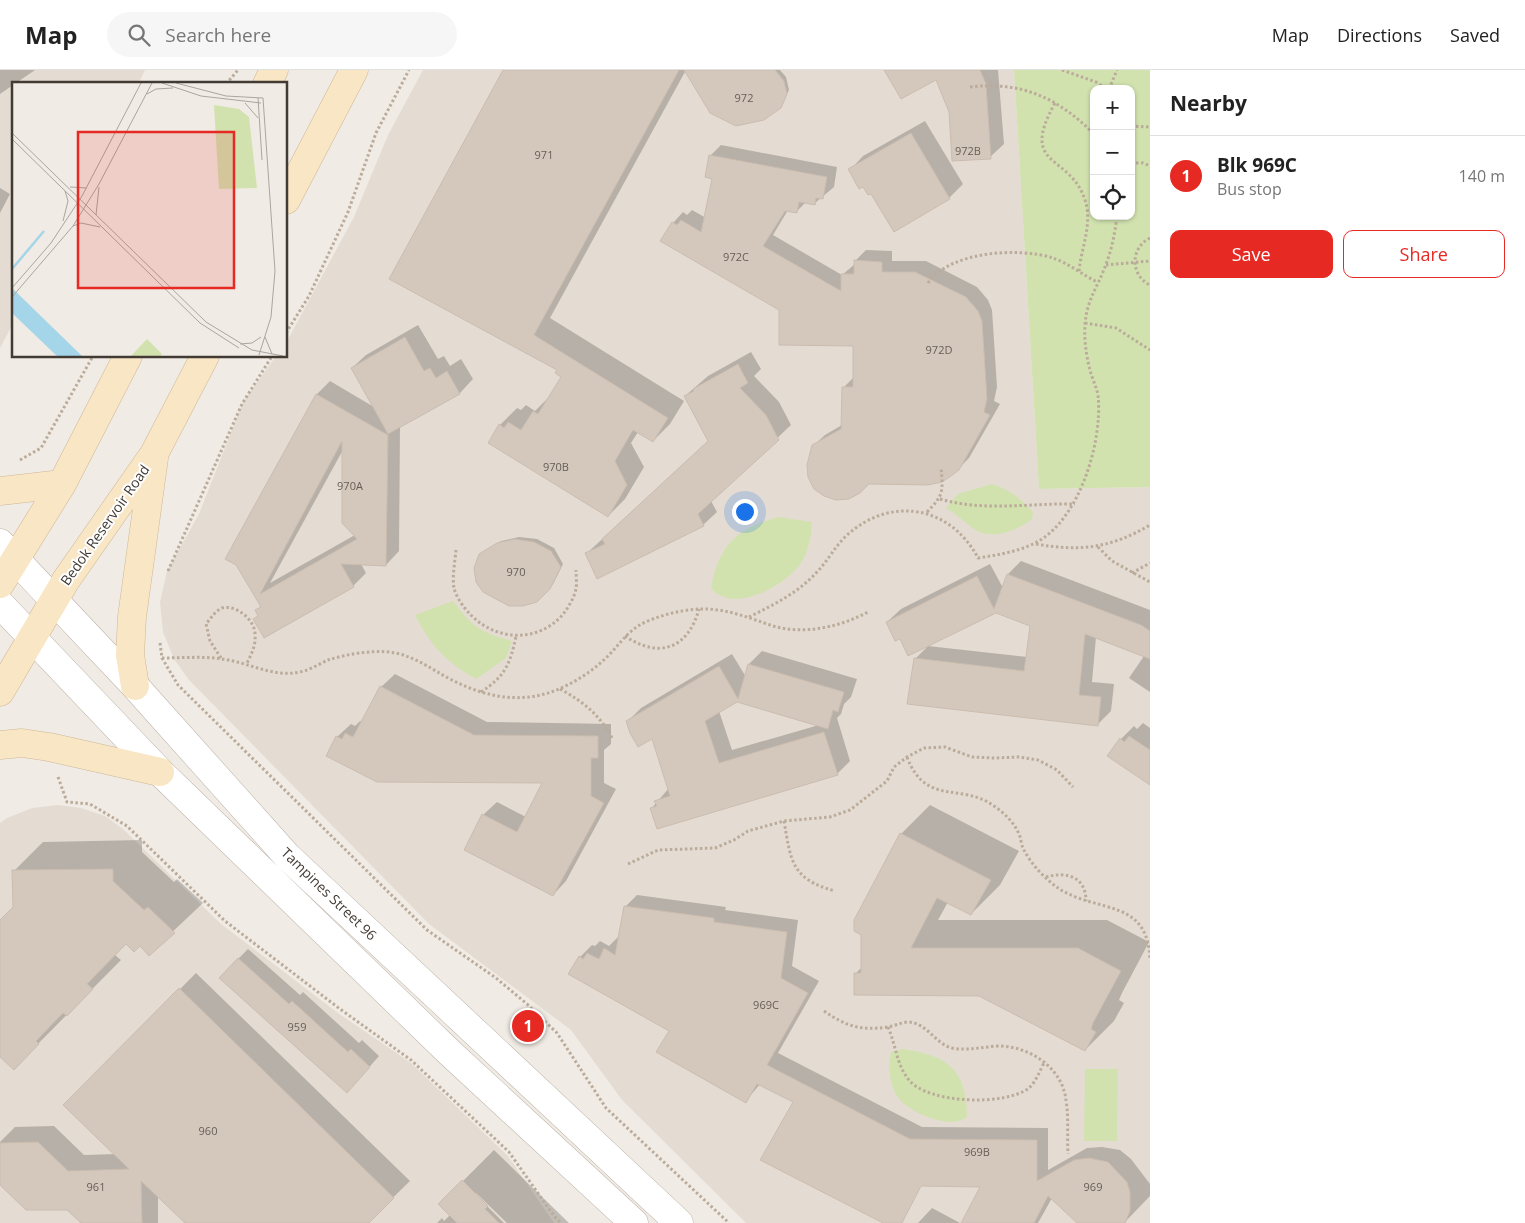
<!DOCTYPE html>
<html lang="en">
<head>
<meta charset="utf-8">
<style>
  body { margin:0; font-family:"Open Sans",sans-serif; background:#f6f6f6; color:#222 }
  .controls { position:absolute; right:15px; top:15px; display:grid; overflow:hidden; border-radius:10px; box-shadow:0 1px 4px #0004 }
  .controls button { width:45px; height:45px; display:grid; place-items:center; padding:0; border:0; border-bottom:1px solid #e0e0e0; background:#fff; color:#222; font:25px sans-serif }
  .you { position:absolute; left:744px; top:441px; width:18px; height:18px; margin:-12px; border:4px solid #fff; border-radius:50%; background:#1a73e8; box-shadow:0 0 0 8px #1a73e833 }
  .badge { display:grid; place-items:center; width:32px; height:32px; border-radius:50%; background:#e72924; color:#fff; font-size:16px; font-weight:700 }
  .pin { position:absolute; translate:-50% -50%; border:2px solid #fff; box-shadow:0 1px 5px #0006 }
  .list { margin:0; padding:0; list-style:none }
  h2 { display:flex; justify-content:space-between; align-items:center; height:65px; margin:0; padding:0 20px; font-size:21px }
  h2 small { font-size:16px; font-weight:400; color:#767676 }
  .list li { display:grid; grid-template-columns:32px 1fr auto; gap:15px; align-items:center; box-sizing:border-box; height:80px; padding:0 20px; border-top:1px solid #e0e0e0 }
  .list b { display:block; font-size:19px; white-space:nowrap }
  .list p { margin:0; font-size:16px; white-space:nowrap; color:#767676 }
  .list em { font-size:16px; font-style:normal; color:#767676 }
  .actions { display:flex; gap:10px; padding:15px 20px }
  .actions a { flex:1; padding:11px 0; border:1px solid #e72924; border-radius:10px; text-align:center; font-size:18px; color:#e72924 }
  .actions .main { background:#e72924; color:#fff }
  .icon { flex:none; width:28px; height:28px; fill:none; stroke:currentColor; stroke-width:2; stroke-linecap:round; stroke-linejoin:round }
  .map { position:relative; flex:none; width:1150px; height:1153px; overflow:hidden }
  header { display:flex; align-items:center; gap:30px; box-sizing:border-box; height:70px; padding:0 25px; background:#fff; border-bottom:1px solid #e0e0e0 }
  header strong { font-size:24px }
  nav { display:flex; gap:28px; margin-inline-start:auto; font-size:18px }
  .search { width:350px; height:45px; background:#f6f6f6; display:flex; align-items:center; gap:12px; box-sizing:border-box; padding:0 18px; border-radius:28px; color:#767676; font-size:19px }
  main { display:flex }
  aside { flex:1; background:#fff }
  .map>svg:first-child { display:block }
  .residential { fill:#e4dcd2 }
  .green { fill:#d1e2af; fill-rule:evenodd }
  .shadow { fill:#0003; fill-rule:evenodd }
  .building { fill:#d4c8bd; stroke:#cbbcae; fill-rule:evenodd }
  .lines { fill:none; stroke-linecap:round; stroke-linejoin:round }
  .minor-casing { stroke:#beb4aa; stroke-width:29 }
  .secondary-casing { stroke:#cdb896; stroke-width:29 }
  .path { stroke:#bbab9a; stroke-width:3; stroke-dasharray:2.5 2.5; stroke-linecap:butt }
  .minor { stroke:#fff; stroke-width:28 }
  .secondary { stroke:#f9e6c4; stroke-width:28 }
  .labels { text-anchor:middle; stroke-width:4; stroke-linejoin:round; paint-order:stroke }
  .number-label { font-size:11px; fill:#665e56 }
  .street-label { font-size:14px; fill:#423b34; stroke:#fff }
  .inset-river { fill:none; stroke:#a4d5e9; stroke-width:2.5 }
  .inset-road { fill:none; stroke:#aaa59e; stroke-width:1 }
  .view { fill:#e72924; fill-opacity:0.15; stroke:#e72924; stroke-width:2.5 }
  .inset-edge { fill:none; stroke:#423b34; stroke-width:2.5 }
</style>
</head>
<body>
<header>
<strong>Map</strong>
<div class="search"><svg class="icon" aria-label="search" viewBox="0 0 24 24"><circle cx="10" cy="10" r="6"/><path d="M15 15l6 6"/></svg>Search here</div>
<nav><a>Map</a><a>Directions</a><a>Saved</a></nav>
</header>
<main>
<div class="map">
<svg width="1150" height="1153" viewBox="0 0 1150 1153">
  <rect width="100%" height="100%" fill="#f0ebe4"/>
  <path class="residential" d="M0,0H145L138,14H14V252L0,278Z
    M423,0H1014L1039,419L1150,417V1153H746L622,1030L571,960L429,854L189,610L174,589L163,562L160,532L167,501L199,444L243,332L276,286H286V273L354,147L388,65Z
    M58,735L81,738L105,746L123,759L221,854L338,943L411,993L508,1086L554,1153H0V753L7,748L32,738Z"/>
  <path class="green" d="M1014,0H1150V417L1039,419ZM1094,19H1131V146H1094Z
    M992,414C1010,420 1020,428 1033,442L1032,449C1016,461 993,471 974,459C964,452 956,444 946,438L958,424Z
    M779,447L812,452C811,466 809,481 801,493C785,516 733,545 711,518C719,475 737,458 779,447Z
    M453,531C473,557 479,562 512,571L506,588L476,609C446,592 431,576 415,545Z
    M902,979C947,985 967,999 967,1047C951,1060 913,1044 900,1030C889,1017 888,997 891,982Z
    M1085,999H1118L1117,1071H1084Z"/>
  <path class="shadow" d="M0,0H35L0,24Z
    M505,0H686L550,248L684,331L670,354L653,371L638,362L631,373L644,397L625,429L608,446L500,355L517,338L521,340L526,335L535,341L551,325L562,307L559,300L390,208Z
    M691,0H780L786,7L789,20L780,37Z
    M885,0H998L1004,74L990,87L950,41L936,8Z
    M925,51L963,114L949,128L894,160L871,122L850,100L863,86Z
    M721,75L837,97L834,117L815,133L806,132L796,142L788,140L773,165L842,205L855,194L856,190L866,180L892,181V191H926L977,217L988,230L992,240L997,317L994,331L1000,334L969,388L958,399L813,376L825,365L842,355L843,318L854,307V275L781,240L673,153L683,142L687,145L692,140L706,148L714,108L710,86Z
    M0,118L10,124L0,143Z
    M418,255L438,289L444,286L450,296L461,289L473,309L460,323L400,356L399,481L386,495L361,494L366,503L353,516L255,549L259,545L256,541L262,535L236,494L227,489L317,324L330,311L374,337L352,298L366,285ZM344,378L355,465L270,513Z
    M751,282L761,299L754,306L779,332L791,355L711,431L717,442L703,455L586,484L709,371L685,326L708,306Z
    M519,467L537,469L554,478L563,494L553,514L536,530L484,482L501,471Z
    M1021,491L1150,540V622L1129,608L1144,586L1096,567L1092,612L1114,614L1111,641L1098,654L915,589L928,576L1027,587L1031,555L996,541L901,567L887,552L901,539L990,494L1003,518L1008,504Z
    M762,581L857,609L851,627L844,634L841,644L837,648L850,691L837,704L651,739L669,718L653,667L628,651L641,638L732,584L746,607L749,594ZM737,630L819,655L732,680L719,641Z
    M395,604L487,652L611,654V674L604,680V713L616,719L566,811L553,825L483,745L497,732L526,747L545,711L377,710L337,667L351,654L355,656L360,651L363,652L381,617Z
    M1143,653L1150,658V714L1121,669L1134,656L1137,659Z
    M930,735L1019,781L1000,815L971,844L948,832L938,850H1107L1149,872L1122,923L1119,930L1124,933L1114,951L1085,980L979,924L855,904L862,897L901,764Z
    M142,770V782L174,812L177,809L203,833L149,884L140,874L127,873L115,885L121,890L14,998L0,983V852L15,837L14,801L43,772Z
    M637,825L726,837L725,840L798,850L792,896L819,911L778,983L922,1057L1048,1058V1100L1087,1078L1102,1077L1120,1080L1131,1089L1150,1114V1126L1124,1153H1079L1052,1128L1038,1153H962L982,1116L760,1014L746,1031L670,960L580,887L592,875L595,876L600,871L609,876L618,867L620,868L625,837Z
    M248,879L300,925L303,922L359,973L362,970L379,986L357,1011L238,889Z
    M196,903L410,1111L367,1153H186L158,1125V1153H83L68,1139L0,1114V1072L15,1057L54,1056L84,1085L116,1084L65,1035Z
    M494,1080L569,1153H507L476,1123L475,1124L504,1153H437L442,1148L444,1151L450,1145L440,1134Z
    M932,1138L960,1153H918Z"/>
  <path class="building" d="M503,0H679L534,265L668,348L653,372L633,360L615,391L627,415L608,447L488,373L499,354L504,358L508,352L521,360L533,341L538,344L561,307L555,303L557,300L389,209Z
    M684,0H775L784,11L787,24L781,38L764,50L736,56L710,43Z
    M884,0H980L986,14L991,89L952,91L949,42L936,10L901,29Z
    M911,63L950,129L894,162L871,124L868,125L863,117L859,119L848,99Z
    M709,85L827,107L823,129L816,128L815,135L799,132L797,143L785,141L763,176L841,221V204H854V190L882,192V202H915L966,227L978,241L982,251L987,329L984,342L990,345L959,400L951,406L942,412L928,415L869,414L860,423L849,429L836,430L824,426L814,419L808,407L807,395L812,375L841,359L842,317H853V276L779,275V240L660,171L672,152L677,155L681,150L701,162L712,109L705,107Z
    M405,267L424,301L430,298L436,308L447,301L460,324L388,364L351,298Z
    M738,294L748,313L740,318L766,345L779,370L698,444L704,456L597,509L585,483L605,474L602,469L708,371L684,326L694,321L693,319Z
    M316,324L388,365L386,496L341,494L354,517L264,568L253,549L258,546L255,540L261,537L236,495L225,489ZM342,371V453L357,469L260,524Z
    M515,469L534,472L551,481L561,497L550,519L537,532L523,536H509L483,522L476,512L474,498L479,484L497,473Z
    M1007,504L1141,555L1150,561V589L1085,564L1079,625L1101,627L1098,656L907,634L914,588L1024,601L1030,556L996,543L908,586L900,569L895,571L886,552L977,506L994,539Z
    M748,594L844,622L838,642L833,640L828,659L737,632L705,651L719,693L824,662L838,705L657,759L650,738L657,736L654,731L670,726L652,669L638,677L630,663L626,651L719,596L738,629Z
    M380,616L474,665L598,666V688H591V726L604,733L553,826L464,780L482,744L517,762L542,713L377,712L326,686L336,666L342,669L345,663L353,667Z
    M1129,666L1150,680V715L1107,686L1120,668L1124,672Z
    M900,763L991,810L971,845L937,828L911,878H1078L1121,901L1093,953L1091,959L1096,962L1085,981L979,926L854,925V903H861V865L854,861V850Z
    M113,799V811L144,840L148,837L175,863L149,886L140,876L134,882L126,874L87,914L93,919L67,946L63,943L36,971L39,974L14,1000L0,987V850L13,837L12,800Z
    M624,836L714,848V852L787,862L781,908L808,923L767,995L910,1069L1037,1070V1111L1074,1090L1089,1088L1108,1092L1127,1112L1130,1122V1141L1125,1153H1077L1048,1126L1034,1153H961L980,1117L921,1116L902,1153H883L760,1090L793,1032L757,1014L746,1033L656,982L669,961L568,904L579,886L583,889L587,883L599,889L604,878L615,885Z
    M238,888L289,934L292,931L348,982L351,979L370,997L347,1023L219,908Z
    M179,918L394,1128L369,1153H185L141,1111L142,1153H81L67,1140H26L0,1115V1073L38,1072L68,1101L129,1099L63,1035Z
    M462,1110L488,1136L485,1139L499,1153H457L438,1134Z"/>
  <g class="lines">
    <defs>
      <path id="minor" d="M0,473L135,616L287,786L679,1153
        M0,534L160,702L449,982L634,1153"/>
      <path id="secondary" d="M267,14L274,0
        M286,130L354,0
        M0,421L62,414
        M0,514L62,414L128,286
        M135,616L130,585L132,547L154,388
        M0,622L66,510L154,384L205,286
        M0,675L22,673L49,677L160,702"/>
    </defs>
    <use href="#minor" class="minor-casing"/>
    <use href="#secondary" class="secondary-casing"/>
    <path class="path" d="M1062,0L1096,12L1106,19
      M226,14L238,0
      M970,17C1022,11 1058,28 1094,64
      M1109,19L1117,0
      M1055,33C1018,99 1070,83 1085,130C1093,153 1081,178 1079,202
      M1131,56L1150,57
      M1131,93H1143L1150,96
      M1150,168C1130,178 1130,205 1150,215
      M1106,195L1150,191
      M928,213C950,181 1019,177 1053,188C1068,193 1083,205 1097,212
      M1085,253L1116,258L1150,280
      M286,263L309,226L348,142L376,63L409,0
      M20,390L41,378L93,286
      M940,429C985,442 1029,433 1075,434
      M927,442C944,425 943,421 941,397
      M1036,474C1080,482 1111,478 1150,455
      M1098,477L1112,491L1150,512
      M456,480C455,491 452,507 454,518C456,527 464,538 470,544C495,571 539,574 564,543C569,536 574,528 576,519C577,514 576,506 576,500
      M168,501L242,334L272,286
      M1132,503L1150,493
      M749,547C773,535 798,523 816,503C827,492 834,478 845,467C889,425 950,435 978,488C997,485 1016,482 1033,474C1079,453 1103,372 1098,325C1096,316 1092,308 1090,300C1086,285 1084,269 1085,254C1087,229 1098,217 1106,194C1112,179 1115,162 1117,146
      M625,566C659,589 688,579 699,539
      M160,573L162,588L178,615L427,860L496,908L527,934L557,963L606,1038L729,1153
      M162,588C182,588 203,586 222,589C248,592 273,608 300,602C310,600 319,594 328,590C347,584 375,579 395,583C416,587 431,599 450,609C475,622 501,630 529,627C557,624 586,607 606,588C617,577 625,565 638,556C655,546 680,540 700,539C726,538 749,548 773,556C804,565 840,557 868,542
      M221,588L210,571L206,554C211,548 215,541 222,538C236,534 255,550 255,564C256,575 252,583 247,593
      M560,619C584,632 601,646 613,670
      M481,622C505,606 510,595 516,566
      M907,687C926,737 961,712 994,736C1004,743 1014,752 1019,764C1021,768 1021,774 1023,778C1030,793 1045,809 1058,818C1097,844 1148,827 1150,890
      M58,707L67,732L90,734L127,756L225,851L340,939L411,990L509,1082L554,1146L561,1153
      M784,751C791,791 791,809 835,821
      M628,794L658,780L715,778L734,770L748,761L784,751L830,747L850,740L887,711L894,697L907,687L924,678L945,677L972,687L994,688L1019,687L1038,690L1057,700L1073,717
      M1046,807C1067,801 1086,807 1086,831
      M824,941C846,956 860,961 888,957C894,956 900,953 907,952C927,952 935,974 952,978C968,981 982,977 998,976C1029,976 1062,997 1066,1030C1069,1048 1067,1066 1068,1084
      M888,957C896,975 896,994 909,1010C928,1034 1006,1036 1029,1018C1036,1012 1041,998 1045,991"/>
    <use href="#minor" class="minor"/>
    <use href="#secondary" class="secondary"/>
  </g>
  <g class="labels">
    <g class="number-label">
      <text x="744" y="32">972</text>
      <text x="968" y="85">972B</text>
      <text x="544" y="89">971</text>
      <text x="736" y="191">972C</text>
      <text x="939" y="284">972D</text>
      <text x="556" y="401">970B</text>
      <text x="350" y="420">970A</text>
      <text x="516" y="506">970</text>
      <text x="766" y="939">969C</text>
      <text x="297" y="961">959</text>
      <text x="208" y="1065">960</text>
      <text x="977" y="1086">969B</text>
      <text x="96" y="1121">961</text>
      <text x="1093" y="1121">969</text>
    </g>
    <g class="street-label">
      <text transform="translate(105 455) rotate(-55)" y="5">Bedok Reservoir Road</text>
      <text transform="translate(329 824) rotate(44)" y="5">Tampines Street 96</text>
    </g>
  </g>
  <g transform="translate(12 12)">
    <rect width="275" height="275" fill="#f0ebe4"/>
    <path d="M202,23L227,27L237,35L245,106L207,107ZM135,257L150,272L148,274H119Z" fill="#d1e2af"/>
    <path d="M0,206L70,274H45L0,231Z" fill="#a4d5e9"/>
    <path class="inset-river" d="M0,187L32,149"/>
    <path class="inset-road" d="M150,1L189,14L249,21M164,1L214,14L251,16L263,189L259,235L247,273M135,12L144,7L161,6M246,16L250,78M233,21L246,36M0,51L194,240L240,268L271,274M0,57L188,241L227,266M58,105L75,106M84,133L87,105M51,139L56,119L53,109M61,144L69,141L88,145M0,206L39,161L70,114L129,1M0,215L61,144L87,102L140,1M253,255L260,272M228,262L240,261L249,255"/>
    <path class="view" d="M66,50H222V206H66Z"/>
    <rect width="275" height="275" class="inset-edge"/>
  </g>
</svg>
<div class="controls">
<button>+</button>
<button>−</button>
<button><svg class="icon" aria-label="locate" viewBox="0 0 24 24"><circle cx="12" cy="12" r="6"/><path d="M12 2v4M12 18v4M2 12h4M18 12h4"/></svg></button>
</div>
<div class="you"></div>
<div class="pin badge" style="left:528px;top:956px">1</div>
</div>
<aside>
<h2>Nearby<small></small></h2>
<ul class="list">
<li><span class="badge">1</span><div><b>Blk 969C</b><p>Bus stop</p></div><em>140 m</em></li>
</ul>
<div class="actions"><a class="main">Save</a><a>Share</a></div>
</aside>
</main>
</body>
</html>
